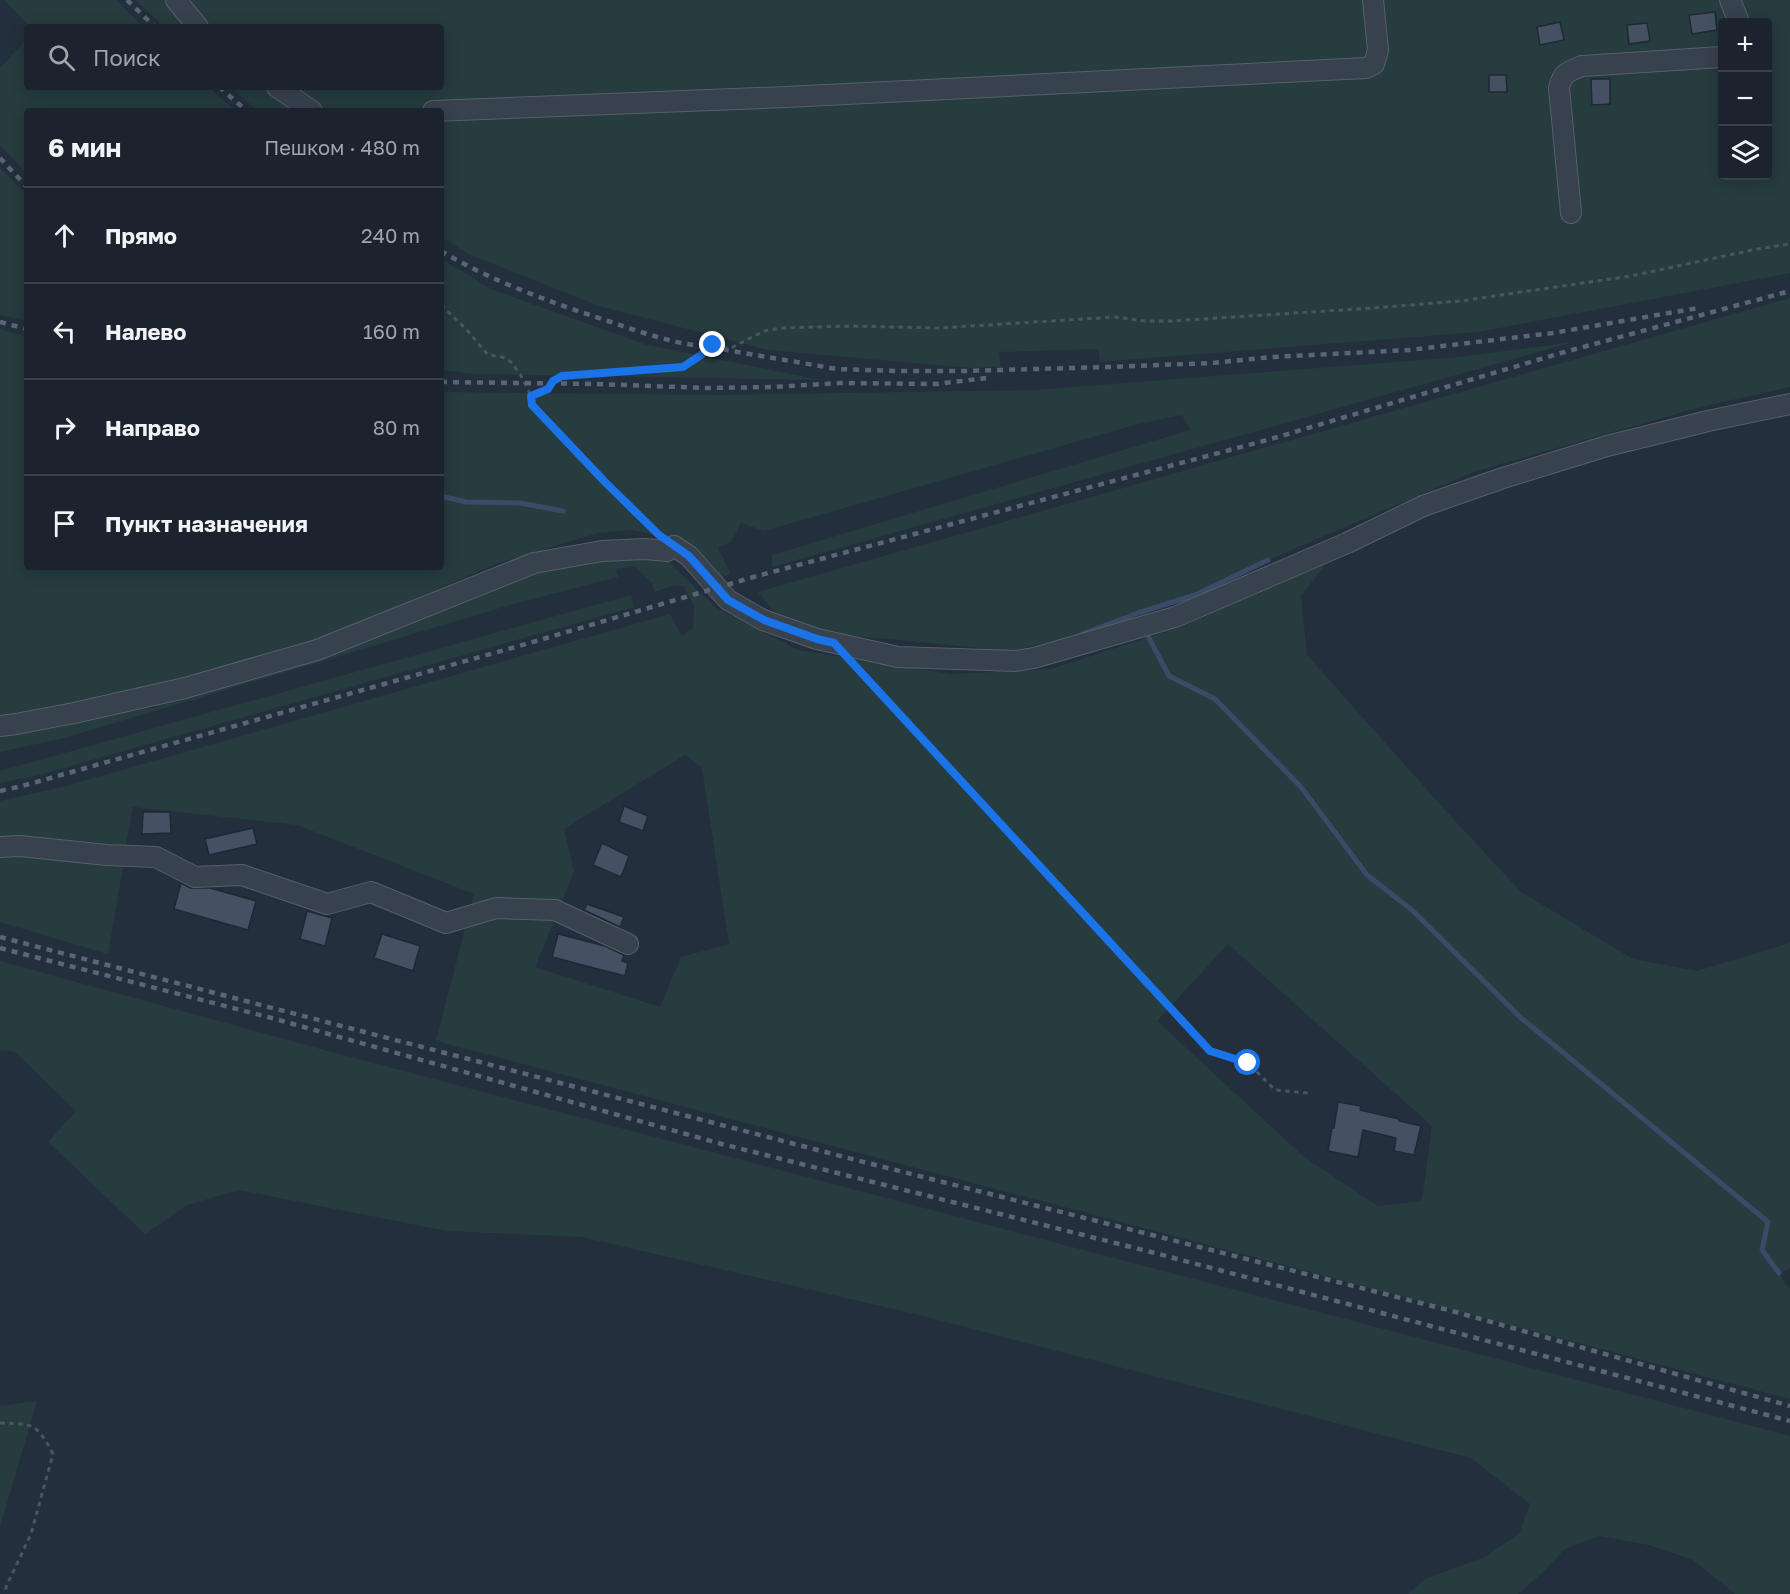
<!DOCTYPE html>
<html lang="ru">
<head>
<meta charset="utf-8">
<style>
  body { margin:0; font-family:"Golos Text",sans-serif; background:#242b36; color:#f1f3f6 }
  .controls { position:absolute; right:18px; top:18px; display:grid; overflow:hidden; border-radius:6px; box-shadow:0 3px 15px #0003 }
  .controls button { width:54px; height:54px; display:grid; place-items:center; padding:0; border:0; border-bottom:2px solid #39404a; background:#1b232e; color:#f1f3f6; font:30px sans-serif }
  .stop { position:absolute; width:18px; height:18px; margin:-14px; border:4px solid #1a73e8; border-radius:50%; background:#fff }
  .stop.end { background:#1a73e8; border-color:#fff; box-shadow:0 2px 6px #0008 }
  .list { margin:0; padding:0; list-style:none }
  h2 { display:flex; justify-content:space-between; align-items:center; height:78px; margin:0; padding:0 24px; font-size:26px }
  h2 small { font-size:20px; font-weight:400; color:#a0a4aa }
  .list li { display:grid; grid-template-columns:39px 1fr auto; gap:18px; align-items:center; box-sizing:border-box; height:96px; padding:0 24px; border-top:2px solid #39404a }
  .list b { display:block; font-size:22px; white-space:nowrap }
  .list em { font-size:20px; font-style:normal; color:#a0a4aa }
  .icon { flex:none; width:33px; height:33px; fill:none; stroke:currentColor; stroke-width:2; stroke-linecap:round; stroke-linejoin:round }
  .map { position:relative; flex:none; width:1790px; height:1594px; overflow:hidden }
  .search { position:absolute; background:#1b232e; box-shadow:0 3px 15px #0003; left:24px; top:24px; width:420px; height:66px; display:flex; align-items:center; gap:15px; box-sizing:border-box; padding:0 21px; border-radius:6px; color:#a0a4aa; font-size:22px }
  .panel { position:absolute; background:#1b232e; box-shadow:0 3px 15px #0003; left:24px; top:108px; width:420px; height:462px; border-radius:6px }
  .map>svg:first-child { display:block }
  .green { fill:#263c3f; fill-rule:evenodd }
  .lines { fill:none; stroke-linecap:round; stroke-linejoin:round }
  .stream { stroke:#394c67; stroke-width:5 }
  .building { fill:#455162; stroke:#1f2835; stroke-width:1.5 }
  .minor-casing { stroke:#565f6c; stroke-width:22 }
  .path { stroke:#44595c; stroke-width:3; stroke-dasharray:4.5 4.5; stroke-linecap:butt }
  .minor { stroke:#38414e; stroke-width:20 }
  .rail { stroke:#5a6575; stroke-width:4.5; stroke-dasharray:6 6; stroke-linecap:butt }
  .route { stroke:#1a73e8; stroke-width:8 }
</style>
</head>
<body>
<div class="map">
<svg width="1790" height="1594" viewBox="0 0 1790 1594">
  <rect width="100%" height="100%" fill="#242f3e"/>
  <path class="green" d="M4,0H116L144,27H30Z
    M136,0H1790V273L1478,332L1100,362L1098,349L999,352L1001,367L970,368L768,350L599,306L471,255L441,237V111H258L230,87H441V27H164ZM1722,22H1768V176H1722Z
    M27,39V87H208L236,111H27V173L0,146V68Z
    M0,168L27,195V321L0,315Z
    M441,259L493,290L647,345L821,380L476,374L441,370Z
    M1790,298V387L1701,407L1476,471L1268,560L1195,595L1138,613L1081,635L1010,651L835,634L773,611L758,592Z
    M0,329L27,337V567H441V392L720,395L1035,390L1459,357L1574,342L772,567V555L1190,430L1182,415L1138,424L764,531L741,523L731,542L718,548L731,574L719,578L691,545L675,539L632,530L598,533L496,564L303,647L195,678L0,719Z
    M1332,556L1301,596L1307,655L1445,810L1521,892L1633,959L1697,971L1790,943V1268L1779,1273L1787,1286L1790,1288V1399L436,1041L474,894L297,825L133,807L126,845L28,836L0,837V801L62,787L670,614L682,636L693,628L694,605L683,586H672L655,592L652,583L634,566L616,569L618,577L517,603L64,738L0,752V735L152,708L329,656L518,578L605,557L667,560L715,607L798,650L951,674L1051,669L1183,626ZM685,755L702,768L729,944L681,957L660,1007L535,967L574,872L564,829ZM1228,944L1432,1126L1422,1201L1378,1206L1303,1156L1157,1021Z
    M631,595L634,607L39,775L0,783V771Z
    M15,856L124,861L108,954L0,922V857Z
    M0,961L328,1051L1790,1436V1594H1735L1693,1560L1649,1545L1599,1536L1565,1549L1541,1574L1518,1594H1408L1425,1579L1482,1558L1519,1534L1530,1504L1471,1458L915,1314L582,1237L447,1231L239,1190L187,1205L145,1234L48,1142L76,1111L15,1052L0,1050Z
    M37,1401L0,1527V1406Z"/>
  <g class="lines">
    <path class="stream" d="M441,496L466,502L520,503L563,511
      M1082,634L1138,613L1195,595L1268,560
      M1148,636L1169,676L1215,699L1301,787L1367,875L1412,910L1520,1017L1768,1222L1762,1250L1779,1273"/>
  </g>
  <path class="building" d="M1715,12L1717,30L1692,34L1689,15Z
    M1560,22L1564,40L1540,45L1537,27Z
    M1647,23L1650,41L1629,44L1627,25Z
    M1489,75H1506L1507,92H1489Z
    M1591,79H1610V104L1592,105Z
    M624,806L648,816L643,831L619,822Z
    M143,812H170L171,833L142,834Z
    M253,828L257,844L209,855L205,839Z
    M602,843L629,856L621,877L593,865Z
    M181,883L190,888H210L256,901L248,930L174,909Z
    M587,904L624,917L620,927L584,910Z
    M307,911L332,918L325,946L300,939Z
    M382,934L420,946L413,971L374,958Z
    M558,934L605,946L624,955L622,961L628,963L625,976L552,957Z
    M1338,1102L1361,1106L1360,1110L1399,1119V1121L1421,1126L1414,1155L1394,1151L1396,1138L1363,1130L1358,1157L1328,1151L1332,1128H1334Z"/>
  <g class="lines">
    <defs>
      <path id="minor" d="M176,0L198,27
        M1730,0L1739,22
        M277,87L312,111
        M433,111L786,97L1366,68L1374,64L1378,50L1373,0
        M1571,213L1559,88C1562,73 1569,71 1582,66L1722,57
        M0,726L16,724L74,713L185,688L317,650L534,563L602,551L645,549L667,551L674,546L689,556L728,600L763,620L817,639L898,657L1016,661L1034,658L1175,617L1347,543L1423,506L1503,478L1607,446L1708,421L1790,404
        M0,847L20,846L107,855L156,857L195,877L242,875L327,904L371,892L446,923L496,908L555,910L628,944"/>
    </defs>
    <use href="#minor" class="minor-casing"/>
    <path class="path" d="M441,305L466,329L488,355L502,357L511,362L520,374L531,396L532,405L605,481L656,532
      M531,396L548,389L553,381L562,376L683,367L701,355L709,347L713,345L731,348L764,331L781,328L850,326L939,328L1115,317L1144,321H1172L1373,308L1460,301L1631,276L1757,249L1790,244
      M855,666L1210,1051L1248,1063L1275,1090L1308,1093
      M0,1423C33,1424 37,1423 53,1454L31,1534L6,1587L5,1594"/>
    <use href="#minor" class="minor"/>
    <path class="rail" d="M127,0L155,27
      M219,87L247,111
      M0,158L27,187
      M441,251C493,282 553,303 611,322C643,333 675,344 709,347L837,369L896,371H963L1109,367L1212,363L1272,357L1409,350L1553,333L1698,308
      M0,322L27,329
      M441,382L598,384L706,388L774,387L840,383L937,384L986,378
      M0,791L22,786L526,644L757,576L1271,439L1561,353L1790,291
      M0,937L856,1160L1452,1311L1790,1406
      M0,948L268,1017L718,1143L1151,1252L1790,1421"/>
  </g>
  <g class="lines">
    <path class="route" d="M713,345L709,347L701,355L683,367L562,376L553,381L548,389L531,396L532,405L605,482L659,535L689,556L728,600L764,620L817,639L834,643L1210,1051L1248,1063"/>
  </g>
</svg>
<div class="controls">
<button>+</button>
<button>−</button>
<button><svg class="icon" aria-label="layers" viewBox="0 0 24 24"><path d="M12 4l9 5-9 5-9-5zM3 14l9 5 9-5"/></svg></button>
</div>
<div class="stop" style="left:1248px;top:1063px"></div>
<div class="stop end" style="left:713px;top:345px"></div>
<div class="search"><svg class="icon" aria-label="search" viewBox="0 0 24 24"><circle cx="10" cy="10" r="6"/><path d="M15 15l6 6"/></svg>Поиск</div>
<section class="panel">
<h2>6 мин<small>Пешком · 480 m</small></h2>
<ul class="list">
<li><svg class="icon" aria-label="ahead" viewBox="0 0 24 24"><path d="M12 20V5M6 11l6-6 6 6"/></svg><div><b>Прямо</b></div><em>240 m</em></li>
<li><svg class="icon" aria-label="left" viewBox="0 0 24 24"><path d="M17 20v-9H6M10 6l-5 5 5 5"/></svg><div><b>Налево</b></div><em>160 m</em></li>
<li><svg class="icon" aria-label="right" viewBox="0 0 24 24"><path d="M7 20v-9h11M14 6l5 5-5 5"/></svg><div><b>Направо</b></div><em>80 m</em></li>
<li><svg class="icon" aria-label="arrive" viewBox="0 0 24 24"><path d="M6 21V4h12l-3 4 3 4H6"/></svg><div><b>Пункт назначения</b></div></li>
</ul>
</section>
</div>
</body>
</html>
